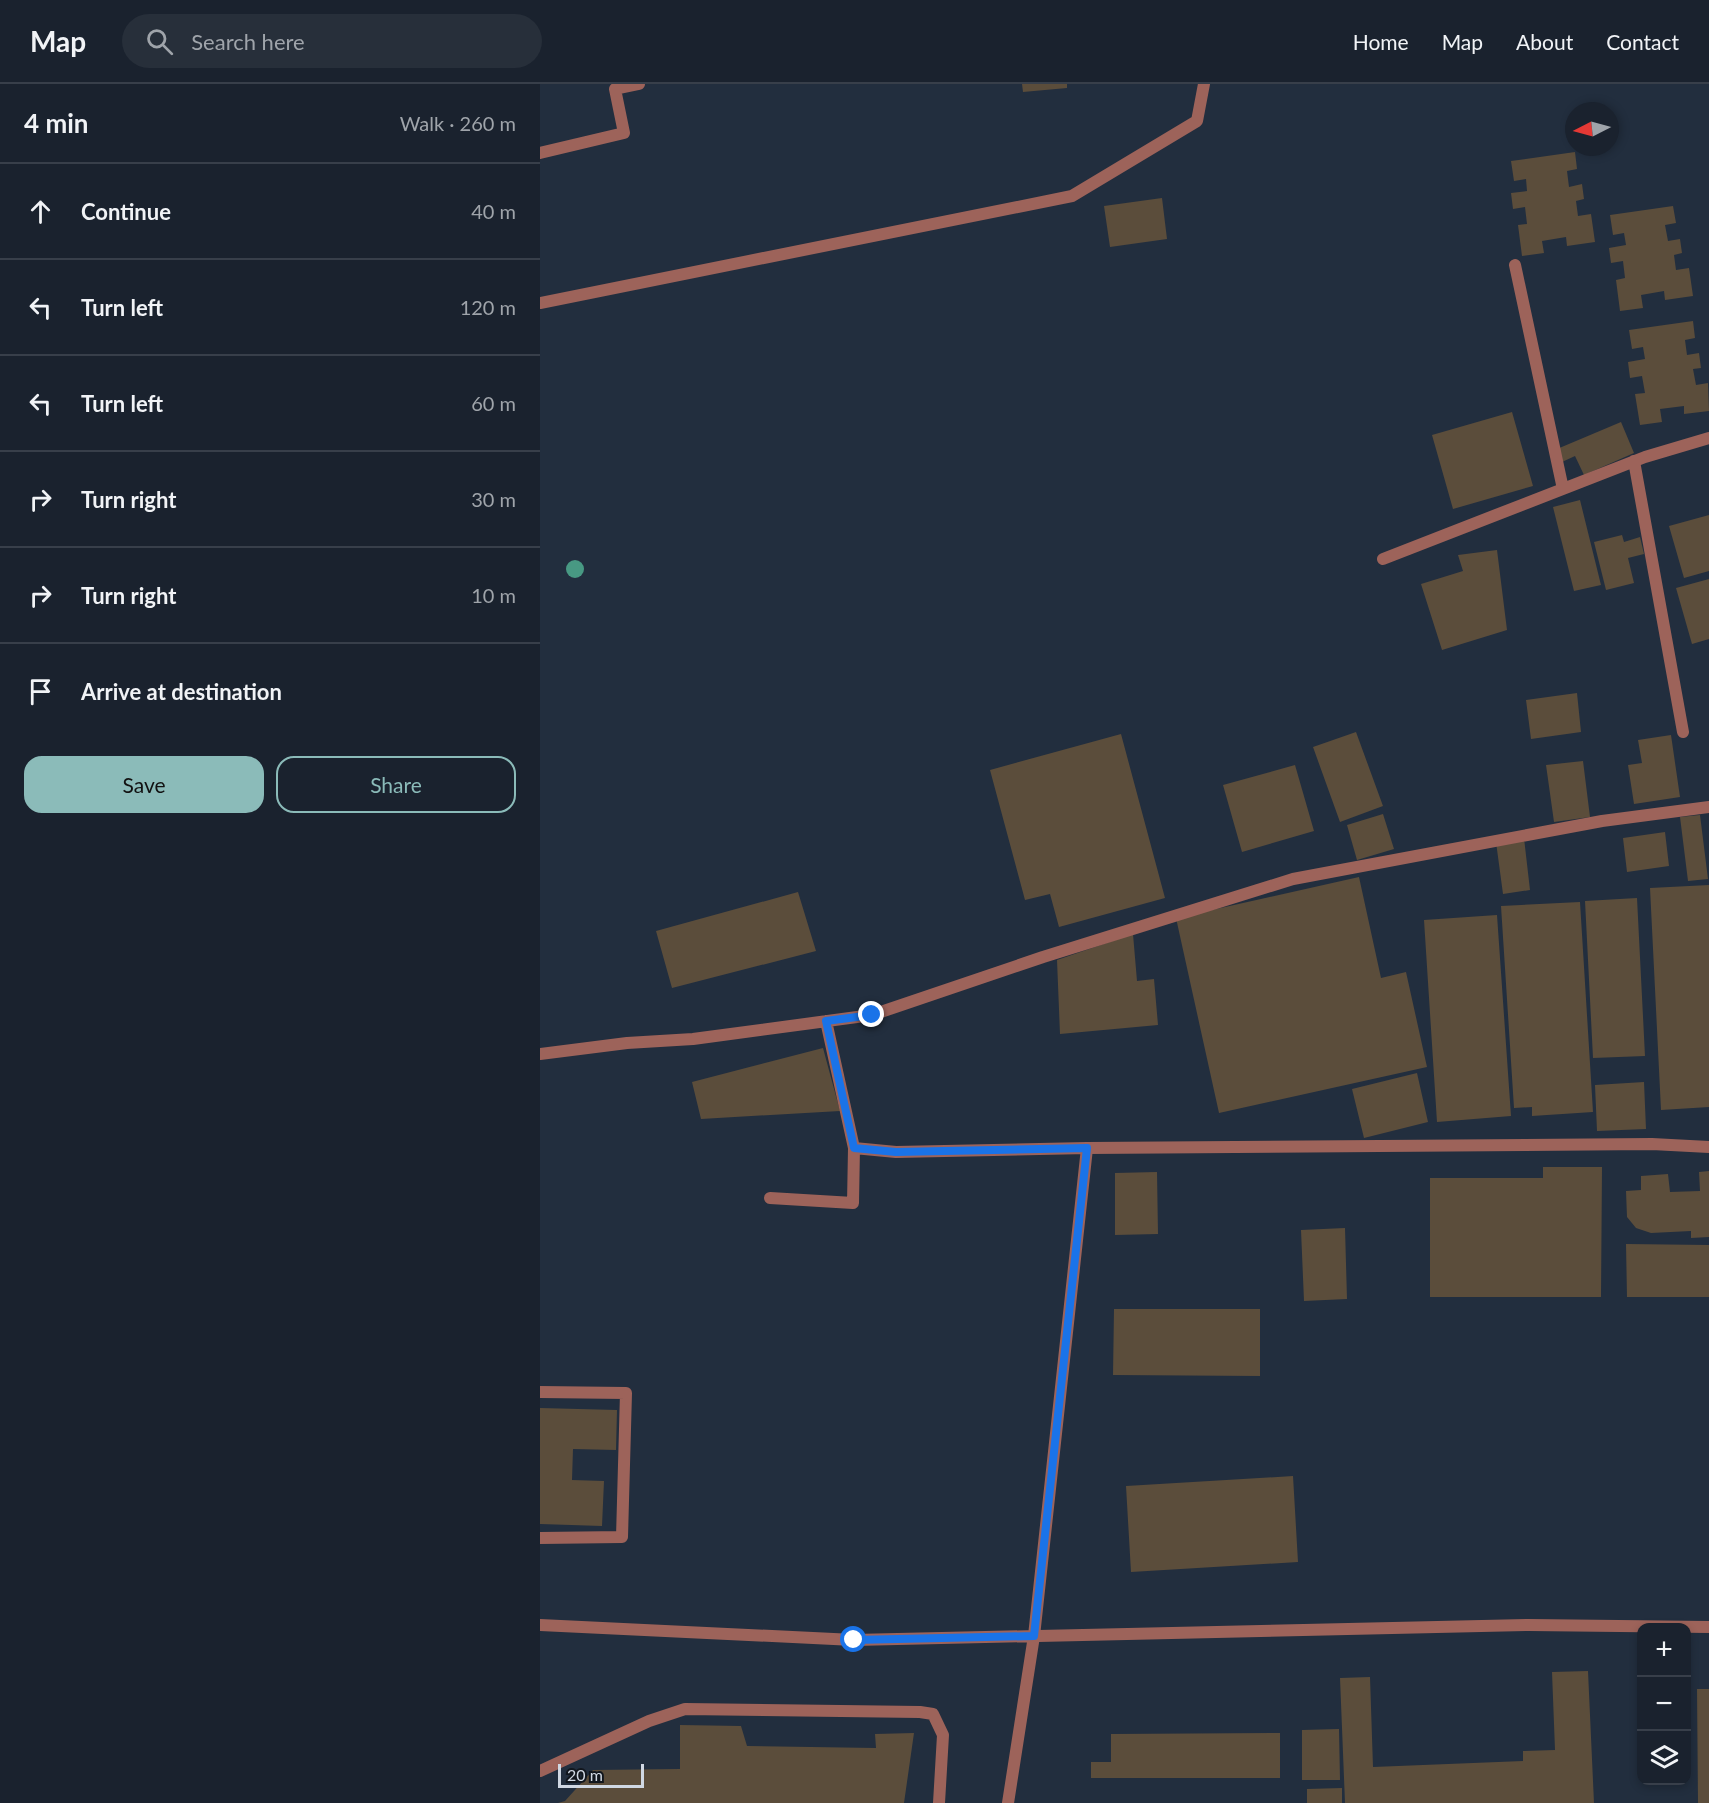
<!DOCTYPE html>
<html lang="en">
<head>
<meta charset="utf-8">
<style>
  body { margin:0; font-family:Lato,sans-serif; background:#272f3a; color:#f1f3f6 }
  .controls { position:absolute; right:18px; bottom:18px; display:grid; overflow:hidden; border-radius:12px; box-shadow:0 3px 9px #0003 }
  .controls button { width:54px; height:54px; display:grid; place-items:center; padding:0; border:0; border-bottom:2px solid #383f4a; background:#1a222e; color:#f1f3f6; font:30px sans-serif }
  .compass { position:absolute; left:1025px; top:18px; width:54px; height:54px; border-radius:50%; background:#1a222e; box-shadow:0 3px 9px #0003; rotate:264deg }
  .scale { position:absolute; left:18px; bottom:15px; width:86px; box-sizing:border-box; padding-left:6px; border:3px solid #d0d8e3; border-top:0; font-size:16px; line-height:21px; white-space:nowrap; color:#d0d8e3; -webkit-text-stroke:4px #11161d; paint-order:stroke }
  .stop { position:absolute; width:18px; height:18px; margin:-14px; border:4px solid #1a73e8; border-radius:50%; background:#fff }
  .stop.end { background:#1a73e8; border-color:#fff; box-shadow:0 2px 6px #0008 }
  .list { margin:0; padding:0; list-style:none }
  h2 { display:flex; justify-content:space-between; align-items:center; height:78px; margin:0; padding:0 24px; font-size:26px }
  h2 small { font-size:20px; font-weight:400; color:#9fa4aa }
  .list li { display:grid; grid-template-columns:39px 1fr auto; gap:18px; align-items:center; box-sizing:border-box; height:96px; padding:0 24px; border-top:2px solid #383f4a }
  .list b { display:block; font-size:22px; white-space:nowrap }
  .list em { font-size:20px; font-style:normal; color:#9fa4aa }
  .actions { display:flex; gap:12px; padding:18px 24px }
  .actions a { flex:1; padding:14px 0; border:2px solid #8bbbb9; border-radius:18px; text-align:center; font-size:21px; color:#8bbbb9 }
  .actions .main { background:#8bbbb9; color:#111 }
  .icon { flex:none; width:33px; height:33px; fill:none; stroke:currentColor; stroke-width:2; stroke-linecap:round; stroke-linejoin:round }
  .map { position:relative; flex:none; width:1169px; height:1719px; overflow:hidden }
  header { display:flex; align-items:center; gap:36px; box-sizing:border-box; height:84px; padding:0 30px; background:#1a222e; border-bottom:2px solid #383f4a }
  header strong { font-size:28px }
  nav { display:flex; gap:33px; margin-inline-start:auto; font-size:21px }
  .search { width:420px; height:54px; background:#272f3a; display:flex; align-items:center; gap:15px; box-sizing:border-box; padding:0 21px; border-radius:33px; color:#9fa4aa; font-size:22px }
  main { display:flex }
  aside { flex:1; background:#1a222e }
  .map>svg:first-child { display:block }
  .building { fill:#5b4d3b }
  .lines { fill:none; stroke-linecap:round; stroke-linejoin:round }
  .lane { stroke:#9d635a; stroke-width:12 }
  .street { stroke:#9d635a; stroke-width:12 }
  .tree { fill:#489983 }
  .route { stroke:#1a73e8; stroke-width:8 }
</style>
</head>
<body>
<header>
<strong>Map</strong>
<div class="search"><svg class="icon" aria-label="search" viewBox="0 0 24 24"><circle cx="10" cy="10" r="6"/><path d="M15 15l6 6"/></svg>Search here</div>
<nav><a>Home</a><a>Map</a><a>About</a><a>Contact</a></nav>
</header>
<main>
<aside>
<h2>4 min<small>Walk · 260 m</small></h2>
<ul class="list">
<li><svg class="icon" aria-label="ahead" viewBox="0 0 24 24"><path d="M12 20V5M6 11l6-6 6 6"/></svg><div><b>Continue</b></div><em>40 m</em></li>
<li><svg class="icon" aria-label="left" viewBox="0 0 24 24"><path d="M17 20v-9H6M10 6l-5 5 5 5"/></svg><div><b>Turn left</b></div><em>120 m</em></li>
<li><svg class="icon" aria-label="left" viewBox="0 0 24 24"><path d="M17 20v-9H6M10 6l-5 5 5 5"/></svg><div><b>Turn left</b></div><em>60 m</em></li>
<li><svg class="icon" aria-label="right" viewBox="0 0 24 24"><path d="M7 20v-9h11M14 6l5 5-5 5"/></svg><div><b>Turn right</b></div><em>30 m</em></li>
<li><svg class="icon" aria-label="right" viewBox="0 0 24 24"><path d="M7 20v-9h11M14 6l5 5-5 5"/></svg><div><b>Turn right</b></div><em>10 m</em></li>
<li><svg class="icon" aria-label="arrive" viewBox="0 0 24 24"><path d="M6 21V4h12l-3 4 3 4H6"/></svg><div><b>Arrive at destination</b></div></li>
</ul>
<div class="actions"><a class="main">Save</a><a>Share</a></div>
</aside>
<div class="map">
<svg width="1169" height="1719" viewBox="0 0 1169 1719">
  <rect width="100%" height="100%" fill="#222e3e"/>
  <path class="building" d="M482,0H527V4L483,8Z
    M1035,68L1037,85L1027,87L1029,103L1042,100L1044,115L1036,117L1038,132L1051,130L1055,158L1027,162L1026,153L1002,157L1004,169L982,172L978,141L987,140L985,123L973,125L971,109L987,107L986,95L974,97L971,77Z
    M622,114L627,155L570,163L564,122Z
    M1133,122L1136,139L1125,141L1128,157L1140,155L1142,169L1134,171L1136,186L1149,184L1153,212L1125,216L1124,207L1101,211L1103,224L1080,227L1076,196L1085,194L1083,177L1071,179L1069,164L1086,161L1084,149L1073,151L1070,131Z
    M1153,237L1155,254L1145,256L1147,271L1159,269L1161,284L1153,285L1156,301L1168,299L1169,327L1144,330V322L1120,325L1122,338L1100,341L1095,310L1105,309L1102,292L1090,294L1088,278L1105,275L1103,263L1092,265L1089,246Z
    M972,328L993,402L913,425L892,351Z
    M1081,338L1094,369L1044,391L1035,372L1022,378L1017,365Z
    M1040,416L1061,501L1034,507L1013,423Z
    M1169,431V487L1144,494L1129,442Z
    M1082,451L1084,458L1100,453L1104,470L1088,474L1094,499L1066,506L1054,458Z
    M957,466L967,546L902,566L881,500L923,487L918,471Z
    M1169,495V555L1152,560L1136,504Z
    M1037,609L1041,648L991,655L986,616Z
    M816,648L843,722L800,738L773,663Z
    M581,650L625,814L519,843L510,810L485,816L450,686Z
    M1131,651L1140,713L1094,720L1088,681L1102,679L1098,656Z
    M1043,677L1050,733L1014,738L1006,681Z
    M755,681L774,747L702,768L683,701Z
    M843,730L854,765L817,776L807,741Z
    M1160,731L1168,795L1148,797L1140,733Z
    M1125,748L1129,782L1087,788L1083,754Z
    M984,754L990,806L963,810L956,758Z
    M819,793L841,894L866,888L887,983L679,1029L636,834Z
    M1169,801V1023L1121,1026L1110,804Z
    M258,808L276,867L132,904L116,847Z
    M1097,814L1105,972L1053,974L1045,817Z
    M1040,818L1053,1028L992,1032V1023L974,1024L961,822Z
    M957,831L971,1032L897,1038L884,836Z
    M593,850L597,897L614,895L618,941L520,950L517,876Z
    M283,964L300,1027L161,1035L152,998Z
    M877,989L888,1038L824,1054L812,1005Z
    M1104,998L1106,1045L1057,1047L1055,1001Z
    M1003,1083H1062L1061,1213H890V1094H1003Z
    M1169,1087V1153L1151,1154V1147L1111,1149L1096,1144L1087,1133L1086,1107L1101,1106V1092L1128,1090L1130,1108L1160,1107L1159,1088Z
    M617,1088L618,1150L575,1151V1089Z
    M805,1144L807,1215L764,1217L761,1146Z
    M1086,1160L1169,1161V1213H1087Z
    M574,1225H720V1292L573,1291Z
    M0,1324L77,1326L76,1366L33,1365L32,1396L64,1397L62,1442L0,1440Z
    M753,1392L758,1478L591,1488L586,1402Z
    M1048,1587L1054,1719H805L800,1594L830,1593L833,1683L983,1677V1667L1015,1666L1012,1588Z
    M1157,1605H1169V1719H1158Z
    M140,1641L201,1642L207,1662L336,1664L335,1650L374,1649L364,1719H18L25,1717L53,1686L140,1685Z
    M799,1645L800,1696H762V1646Z
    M740,1649V1694H551V1678H571V1650Z
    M802,1704V1719H767V1705Z"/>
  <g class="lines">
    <path class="lane" d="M975,181L1023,405
      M1094,377L1143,648
      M843,475L1105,373L1169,354
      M0,1308L86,1309L82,1453L0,1454
      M0,1687L109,1637L145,1625L380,1628L393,1630L403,1651L399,1719"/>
    <path class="street" d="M0,69L84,49L75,5L99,0
      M0,219L532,112L657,37L664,0
      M286,937L314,1064L356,1068L547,1064
      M0,970L87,959L153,955L332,931L503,873L753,795L1062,737L1169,723
      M230,1114L313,1119L314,1064
      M0,1541L314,1556L989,1541L1169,1543
      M468,1719L494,1552L547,1064L1112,1060L1169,1063"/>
  </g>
  <circle class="tree" cx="35" cy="485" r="9"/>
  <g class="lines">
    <path class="route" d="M314,1556L494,1552L547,1064L356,1068L314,1064L286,937L332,931"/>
  </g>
</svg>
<div class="controls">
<button>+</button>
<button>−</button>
<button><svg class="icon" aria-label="layers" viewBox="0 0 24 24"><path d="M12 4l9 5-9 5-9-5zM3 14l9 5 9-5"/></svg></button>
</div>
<svg class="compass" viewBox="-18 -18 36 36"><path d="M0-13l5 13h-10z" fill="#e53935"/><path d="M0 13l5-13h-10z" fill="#9fa4aa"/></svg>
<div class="scale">20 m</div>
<div class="stop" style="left:314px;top:1556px"></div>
<div class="stop end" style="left:332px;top:931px"></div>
</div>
</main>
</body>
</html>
